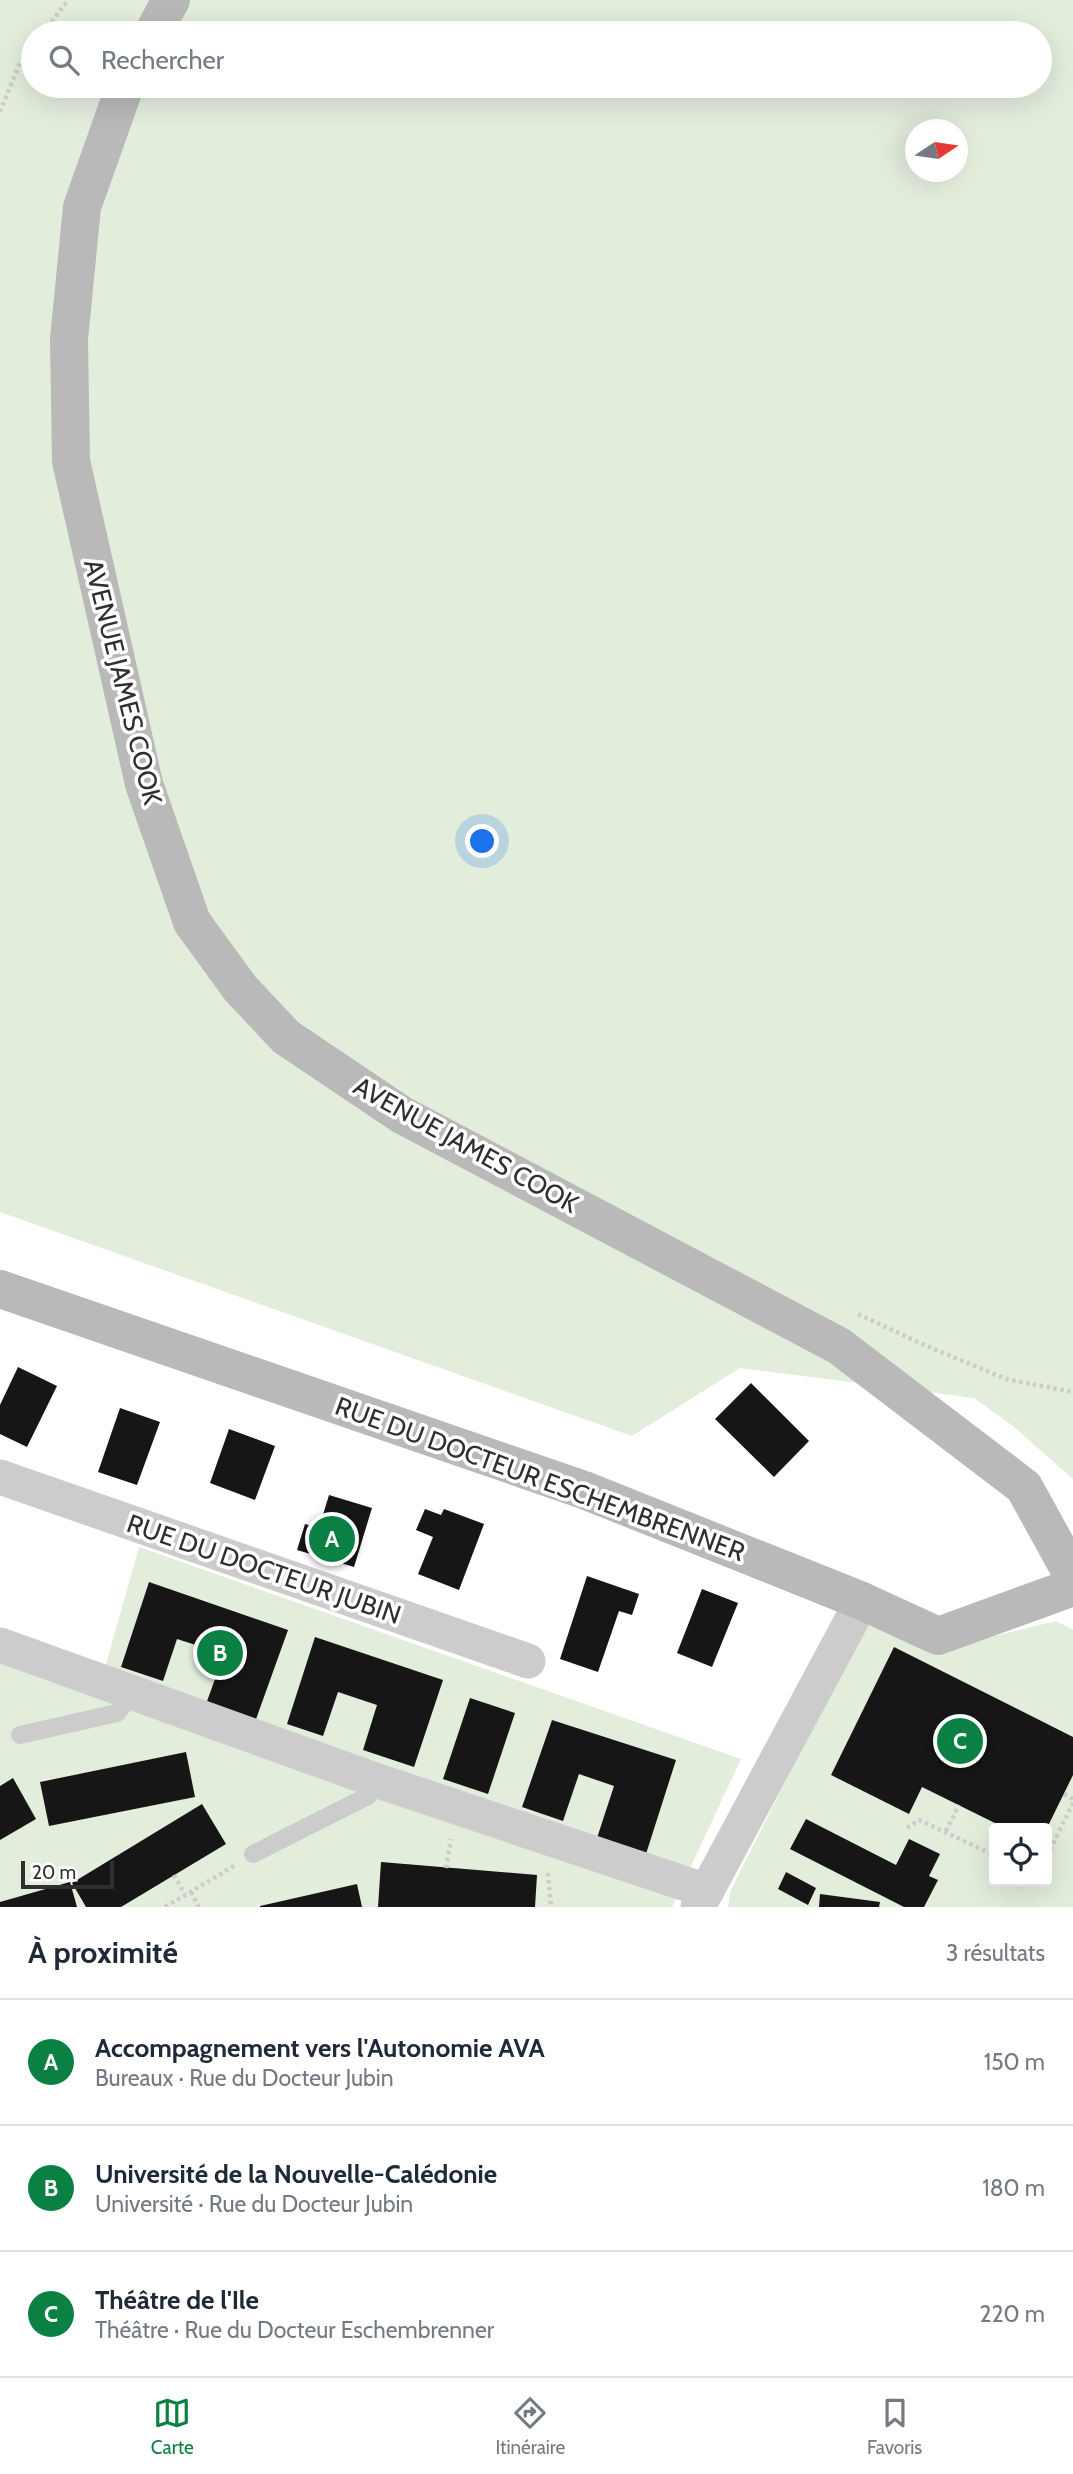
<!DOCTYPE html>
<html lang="fr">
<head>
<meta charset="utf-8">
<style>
  body { margin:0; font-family:Cabin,sans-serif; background:#f2f2f3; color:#1f2937 }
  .controls { position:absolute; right:21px; bottom:21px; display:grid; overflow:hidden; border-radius:7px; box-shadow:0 7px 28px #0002 }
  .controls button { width:63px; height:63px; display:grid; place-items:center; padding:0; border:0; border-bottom:2px solid #e0e1e3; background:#fff; color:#1f2937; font:35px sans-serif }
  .compass { position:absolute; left:905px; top:119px; width:63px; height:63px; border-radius:50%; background:#fff; box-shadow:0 7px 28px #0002; rotate:77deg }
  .scale { position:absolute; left:21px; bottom:18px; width:93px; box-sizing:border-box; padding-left:7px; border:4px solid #2f2f2f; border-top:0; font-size:19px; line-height:24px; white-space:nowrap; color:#2f2f2f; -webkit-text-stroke:5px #fff; paint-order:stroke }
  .you { position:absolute; left:483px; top:842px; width:24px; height:24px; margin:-18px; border:5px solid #fff; border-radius:50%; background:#1a73e8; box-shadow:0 0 0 10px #1a73e833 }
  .badge { display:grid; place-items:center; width:46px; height:46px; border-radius:50%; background:#0b8043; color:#fff; font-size:23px; font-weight:700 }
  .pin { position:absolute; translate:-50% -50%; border:4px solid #fff; box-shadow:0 2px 7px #0006 }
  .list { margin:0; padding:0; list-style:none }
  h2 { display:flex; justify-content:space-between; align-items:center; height:91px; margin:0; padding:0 28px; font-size:30px }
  h2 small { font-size:23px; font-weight:400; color:#747a83 }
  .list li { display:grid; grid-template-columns:46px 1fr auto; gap:21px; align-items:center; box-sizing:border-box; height:126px; padding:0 28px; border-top:2px solid #e0e1e3 }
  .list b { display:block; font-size:26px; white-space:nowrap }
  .list p { margin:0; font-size:23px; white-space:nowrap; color:#747a83 }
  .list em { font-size:23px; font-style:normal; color:#747a83 }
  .icon { flex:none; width:38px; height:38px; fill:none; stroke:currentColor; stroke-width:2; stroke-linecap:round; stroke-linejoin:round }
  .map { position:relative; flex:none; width:1073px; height:1907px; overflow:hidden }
  .search { position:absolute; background:#fff; box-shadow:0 7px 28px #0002; left:21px; right:21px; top:21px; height:77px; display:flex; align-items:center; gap:18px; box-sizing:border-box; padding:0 24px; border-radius:38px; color:#747a83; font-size:26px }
  .sheet { height:469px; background:#fff }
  nav { display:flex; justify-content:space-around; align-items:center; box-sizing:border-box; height:98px; border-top:2px solid #e0e1e3; background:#fff; font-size:19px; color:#747a83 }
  nav a { display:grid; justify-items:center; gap:4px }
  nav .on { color:#0b8043 }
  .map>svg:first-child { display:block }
  .green { fill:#e2eddc; fill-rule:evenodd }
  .building { fill:#161616 }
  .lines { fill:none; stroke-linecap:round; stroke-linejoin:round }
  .path { stroke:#ccc; stroke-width:4.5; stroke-dasharray:3.5 3.5; stroke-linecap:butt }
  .lane { stroke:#ccc; stroke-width:18 }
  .street { stroke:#ccc; stroke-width:35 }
  .secondary { stroke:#b9b9b9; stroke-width:38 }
  .labels { text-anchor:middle; stroke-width:7; stroke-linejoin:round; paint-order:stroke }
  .street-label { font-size:26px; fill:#2f2f2f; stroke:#fff }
</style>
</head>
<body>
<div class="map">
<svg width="1073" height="1907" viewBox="0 0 1073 1907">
  <rect width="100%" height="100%" fill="#fff"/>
  <path class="green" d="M0,0H1073V1479L1013,1426L974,1398L740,1368L632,1436L0,1212ZM33,33H1040V86H33ZM916,130H958V172H916Z
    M139,1547L741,1759L672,1907H0V1645L99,1689Z
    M1056,1621L1073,1630V1907H728L730,1892L864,1624L936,1650ZM994,1828H1047V1881H994Z"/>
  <path class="building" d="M18,1367L57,1386L27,1447L0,1434V1405Z
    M751,1383L809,1441L774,1477L715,1419Z
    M120,1408L160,1422L137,1485L98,1472Z
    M229,1429L275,1446L255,1500L210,1483Z
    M329,1495L372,1508L354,1567L297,1550L305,1524L319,1528Z
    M425,1509L441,1515L444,1509L484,1524L459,1590L418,1574L433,1537L416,1530Z
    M587,1576L639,1594L632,1615L619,1611L598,1672L560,1659Z
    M149,1582L288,1630L255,1722L206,1704L224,1654L177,1639L163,1681L121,1667Z
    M702,1589L738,1603L712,1667L677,1653Z
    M315,1637L443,1680L414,1767L363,1750L377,1705L338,1692L323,1736L287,1724Z
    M894,1647L1073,1737V1775L1047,1828H1005L922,1787L909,1814L831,1775Z
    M470,1698L515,1713L488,1794L443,1779Z
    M552,1720L676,1760L646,1854L597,1838L614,1786L579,1774L563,1821L522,1807Z
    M186,1752L195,1797L49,1826L40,1782Z
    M13,1778L36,1819L0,1840V1786Z
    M202,1804L226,1844L121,1907H86L72,1883Z
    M806,1819L896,1865L909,1839L940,1854L929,1876L938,1880L924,1907H904L790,1849Z
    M381,1862L537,1875L535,1907H378Z
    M786,1872L816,1888L808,1905L778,1889Z
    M70,1882L77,1907H0V1902Z
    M357,1884L362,1907H260V1906Z
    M820,1894L880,1902L879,1907H819Z"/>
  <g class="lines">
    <path class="path" d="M43,33L68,0
      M0,112L19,65L33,46
      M858,1314L922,1344L1006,1379L1073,1392
      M1064,1794L1073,1799
      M907,1828L919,1820L994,1855
      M946,1831L959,1805
      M1047,1856L1073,1803
      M446,1868L451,1839
      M548,1873L551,1907
      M174,1875L185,1895
      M191,1892L199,1907
      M165,1907L234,1866"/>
    <path class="lane" d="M20,1735L117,1713L134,1691
      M253,1854L368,1796L375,1780"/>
    <path class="street" d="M0,1477L528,1661
      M0,1645L375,1780L707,1891
      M698,1907L862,1601"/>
    <path class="secondary" d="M153,33L171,0
      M125,86L82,207L69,339L71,461L144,784L192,922L240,988L286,1037L402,1115L839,1346L1024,1487L1073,1576
      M0,1289L584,1490L862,1601L938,1636L1073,1587"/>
  </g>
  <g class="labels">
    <g class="street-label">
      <text transform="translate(123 682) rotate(76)" y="9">AVENUE JAMES COOK</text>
      <text transform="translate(466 1145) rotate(29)" y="9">AVENUE JAMES COOK</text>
      <text transform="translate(540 1479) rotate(20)" y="9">RUE DU DOCTEUR ESCHEMBRENNER</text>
      <text transform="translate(264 1569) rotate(19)" y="9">RUE DU DOCTEUR JUBIN</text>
    </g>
  </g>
</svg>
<div class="controls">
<button><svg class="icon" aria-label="locate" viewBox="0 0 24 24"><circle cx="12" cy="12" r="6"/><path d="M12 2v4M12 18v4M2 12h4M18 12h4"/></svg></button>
</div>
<svg class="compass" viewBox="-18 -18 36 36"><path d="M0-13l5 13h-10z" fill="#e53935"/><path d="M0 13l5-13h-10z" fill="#747a83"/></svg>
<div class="scale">20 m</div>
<div class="you"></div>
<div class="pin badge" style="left:332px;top:1539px">A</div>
<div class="pin badge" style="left:220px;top:1653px">B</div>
<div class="pin badge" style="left:960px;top:1741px">C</div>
<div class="search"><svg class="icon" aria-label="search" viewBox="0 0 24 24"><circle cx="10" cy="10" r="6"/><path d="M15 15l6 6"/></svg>Rechercher</div>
</div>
<section class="sheet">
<h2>À proximité<small>3 résultats</small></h2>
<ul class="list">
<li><span class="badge">A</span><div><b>Accompagnement vers l'Autonomie AVA</b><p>Bureaux · Rue du Docteur Jubin</p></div><em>150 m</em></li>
<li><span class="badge">B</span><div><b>Université de la Nouvelle-Calédonie</b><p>Université · Rue du Docteur Jubin</p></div><em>180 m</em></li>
<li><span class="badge">C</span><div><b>Théâtre de l'Ile</b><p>Théâtre · Rue du Docteur Eschembrenner</p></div><em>220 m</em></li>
</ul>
</section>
<nav>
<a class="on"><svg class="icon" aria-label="map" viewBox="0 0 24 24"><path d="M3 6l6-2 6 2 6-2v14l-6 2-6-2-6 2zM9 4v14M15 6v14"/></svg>Carte</a>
<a><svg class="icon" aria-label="directions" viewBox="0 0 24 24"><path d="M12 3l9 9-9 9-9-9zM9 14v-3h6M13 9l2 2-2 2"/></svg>Itinéraire</a>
<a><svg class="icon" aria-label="saved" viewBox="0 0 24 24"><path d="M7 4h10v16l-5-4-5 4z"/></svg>Favoris</a>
</nav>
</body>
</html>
